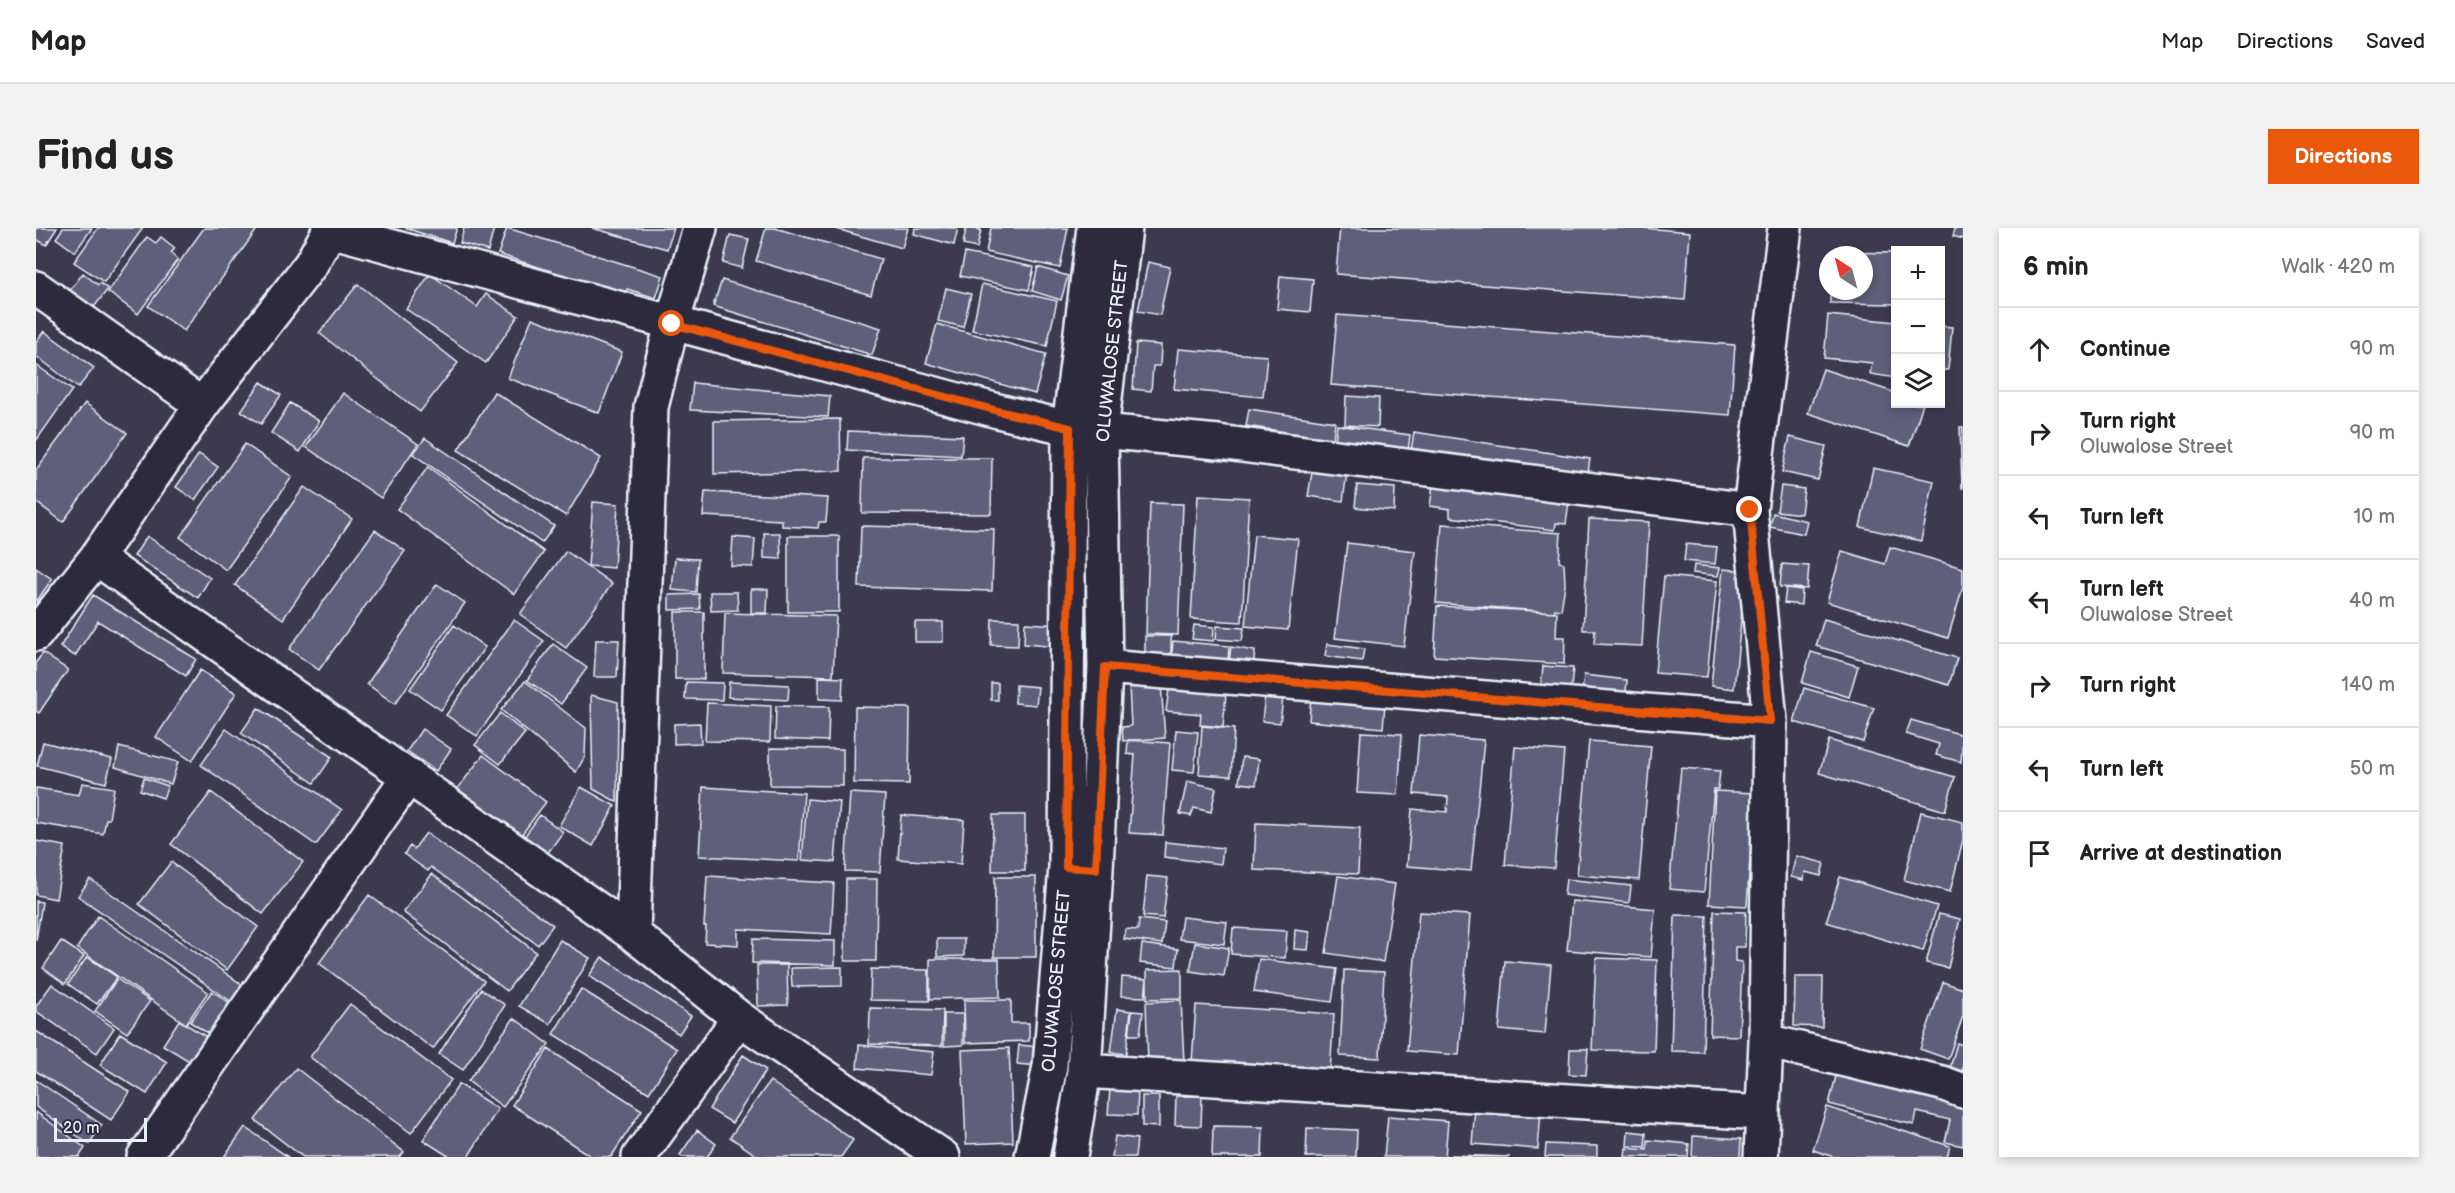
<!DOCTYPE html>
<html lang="en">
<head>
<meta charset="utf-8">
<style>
  body { margin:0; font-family:"Balsamiq Sans",sans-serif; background:#f2f2f2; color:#222 }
  .controls { position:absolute; right:18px; top:18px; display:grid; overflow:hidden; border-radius:0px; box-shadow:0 3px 9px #0003 }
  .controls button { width:54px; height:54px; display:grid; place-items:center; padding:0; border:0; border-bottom:2px solid #e0e0e0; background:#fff; color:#222; font:30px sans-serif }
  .compass { position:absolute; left:1783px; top:18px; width:54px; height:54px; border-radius:50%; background:#fff; box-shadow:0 3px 9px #0003; rotate:324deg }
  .scale { position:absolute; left:18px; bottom:15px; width:93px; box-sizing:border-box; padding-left:6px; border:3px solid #e8f1f8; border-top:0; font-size:16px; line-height:21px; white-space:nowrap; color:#e8f1f8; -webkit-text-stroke:4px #2f2a3d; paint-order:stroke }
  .stop { position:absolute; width:18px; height:18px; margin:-14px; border:4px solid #ea580c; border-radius:50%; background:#fff }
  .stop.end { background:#ea580c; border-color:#fff; box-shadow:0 2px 6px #0008 }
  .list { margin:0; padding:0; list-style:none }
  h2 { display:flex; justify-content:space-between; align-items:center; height:78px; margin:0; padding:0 24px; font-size:26px }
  h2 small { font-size:20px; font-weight:400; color:#767676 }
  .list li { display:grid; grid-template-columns:39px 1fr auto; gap:18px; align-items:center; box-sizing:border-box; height:84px; padding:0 24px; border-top:2px solid #e0e0e0 }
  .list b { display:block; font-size:22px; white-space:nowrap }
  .list p { margin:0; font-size:20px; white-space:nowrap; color:#767676 }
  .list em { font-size:20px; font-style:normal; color:#767676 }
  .icon { flex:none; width:33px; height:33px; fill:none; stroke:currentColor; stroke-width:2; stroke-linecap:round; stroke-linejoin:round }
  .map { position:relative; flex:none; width:1927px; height:929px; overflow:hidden; border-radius:0px }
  header { display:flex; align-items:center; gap:36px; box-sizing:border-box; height:84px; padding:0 30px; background:#fff; border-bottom:2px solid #e0e0e0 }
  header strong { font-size:28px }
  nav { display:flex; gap:33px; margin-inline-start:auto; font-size:21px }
  .intro { display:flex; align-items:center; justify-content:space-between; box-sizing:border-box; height:144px; padding:0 36px }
  h1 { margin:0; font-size:42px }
  .button { padding:15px 27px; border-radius:0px; background:#ea580c; color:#fff; font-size:21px; font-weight:700 }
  main { display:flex; gap:36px; padding:0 36px }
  aside { flex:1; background:#fff; border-radius:0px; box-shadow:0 3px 9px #0003 }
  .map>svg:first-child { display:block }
  .building { fill:#5e5f7c; stroke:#e8f1f8; stroke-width:1.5 }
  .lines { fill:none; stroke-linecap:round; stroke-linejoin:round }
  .minor-casing { stroke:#e8f1f8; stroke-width:38 }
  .minor { stroke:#2f2a3d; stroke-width:33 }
  .route { stroke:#ea580c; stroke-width:8 }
  .labels { text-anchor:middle; stroke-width:6; stroke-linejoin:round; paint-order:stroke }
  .street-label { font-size:18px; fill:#e8f1f8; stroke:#2f2a3d }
</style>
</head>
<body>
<header>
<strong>Map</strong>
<nav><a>Map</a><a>Directions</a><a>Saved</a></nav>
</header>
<div class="intro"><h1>Find us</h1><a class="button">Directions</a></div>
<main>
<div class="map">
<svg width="1927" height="929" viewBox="0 0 1927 929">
  <rect width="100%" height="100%" fill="#3d3a50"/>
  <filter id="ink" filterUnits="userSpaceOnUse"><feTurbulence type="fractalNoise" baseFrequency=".0167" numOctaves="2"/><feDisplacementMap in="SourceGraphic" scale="12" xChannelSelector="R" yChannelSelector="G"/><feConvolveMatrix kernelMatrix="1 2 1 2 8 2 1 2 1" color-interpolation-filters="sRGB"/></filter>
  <g filter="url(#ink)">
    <path class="building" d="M0,0H21L10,17L0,11Z
      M27,0H56L39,24L20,10Z
      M62,0H107L68,54L38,34Z
      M168,0H222L148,103L112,78Z
      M369,0H421L416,15Z
      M428,0H458L452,23L424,15Z
      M471,0L627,48L620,70L591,61L590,67L462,26Z
      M556,0H638L631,21Z
      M730,0H739L845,31L835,67L720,33Z
      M797,0H872L866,20Z
      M879,0H922L918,17L878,6Z
      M930,0L945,2L941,20L927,17Z
      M955,0H1032L1024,40L950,24Z
      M1304,0H1607L1654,4L1649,72L1300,46Z
      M1919,0H1927V11L1917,8Z
      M694,7L713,11L706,40L687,35Z
      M111,9L120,15L125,9L139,20L135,25L142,31L102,86L72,64Z
      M1795,24L1860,25V76L1794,75V63H1828V27H1795Z
      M929,25L998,39L993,62L924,48Z
      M1112,34L1134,39L1124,87L1102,83Z
      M1002,39L1032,48L1025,72L996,63Z
      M47,45L62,57L64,55L72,61L55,83L32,65Z
      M394,46L441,79L450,66L482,88L450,135L370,81Z
      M1244,48L1277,51L1274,84L1241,81Z
      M686,52L845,100L836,127L677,78Z
      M322,56L422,135L384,184L283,105Z
      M946,56L1021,73L1011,118L936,102Z
      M910,60L935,66L927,99L902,93Z
      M1301,87L1699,117L1694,187L1295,157Z
      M1792,87L1860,94V150L1834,146L1836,135L1788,130Z
      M496,90L586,124L563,185L472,150Z
      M901,96L1010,126L999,166L890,135Z
      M1904,98L1916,99L1912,142H1906L1904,152Z
      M8,103L58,140L42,160L0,128V114Z
      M1100,115L1125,117L1124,138H1117L1115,163L1097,161Z
      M1142,121L1231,128L1227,169L1138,161Z
      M0,137L36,162L0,213Z
      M1787,141L1860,165V176H1887L1873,218L1772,185Z
      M225,154L245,167L225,196L205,183Z
      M657,155L794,168L792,189L654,182Z
      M458,164L565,230L530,288L422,222Z
      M307,165L382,216L345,270L270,219Z
      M1310,168L1343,170L1342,199L1309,197Z
      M49,175L91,205L27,294L0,274V242Z
      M254,175L283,193L264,224L235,205Z
      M1213,181L1299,194L1297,211L1210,198Z
      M804,191L805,243L678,246V193Z
      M1301,197L1374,207L1372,223L1299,213Z
      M1924,199H1927V260H1926Z
      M812,203L927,208L925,228L811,222Z
      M1378,204L1554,231L1550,257L1374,229Z
      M1754,209L1790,218L1782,252L1746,244Z
      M389,210L518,298L506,315L377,226Z
      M209,216L256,249L190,342L144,309Z
      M163,226L182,239L159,272L140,259Z
      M827,230H956L955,286L826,285Z
      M392,239L508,324L478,366L361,281Z
      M1277,239L1311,244L1307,273L1272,268Z
      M1837,240L1898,253L1885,313L1824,299Z
      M1398,250L1534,267L1530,296L1520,295L1519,302L1414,289V281L1394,278Z
      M1321,257L1359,260L1358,283L1319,279Z
      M1745,258L1768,261L1765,286L1741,283Z
      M268,259L316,291L247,391L199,357Z
      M669,264L792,270L790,294H783L782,300L746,298V292L667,288Z
      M1162,267L1213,270L1206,394L1155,391Z
      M557,274L582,276L578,340L552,338Z
      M1114,275L1147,276L1142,407L1110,406Z
      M1737,285L1771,293L1768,306L1734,299Z
      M1553,291L1613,294L1606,418L1558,416L1559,402H1547Z
      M1406,296L1525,305L1523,334L1528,335L1529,357L1525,382L1519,381L1518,384L1400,375Z
      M825,298L958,301L956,363L823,359Z
      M339,302L369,323L283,442L253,421Z
      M728,305H744L745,331L728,330Z
      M1218,307L1262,311L1252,402L1209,398Z
      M111,308L174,350L162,370L98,328Z
      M752,308H803V384H752Z
      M697,309L719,311L717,339L695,338Z
      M1311,315L1379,323L1368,418L1299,410Z
      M1650,316L1681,319L1679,336L1648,333Z
      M1854,319L1927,340V359L1912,410L1791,374L1806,323L1849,336Z
      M530,323L576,356L530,420L484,386Z
      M639,330L662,331L660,364L636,362Z
      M1746,336L1773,338L1771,361L1744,359Z
      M1658,337L1684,340L1682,348L1657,345Z
      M0,340L16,351L0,374Z
      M1687,341L1710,343L1698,461L1675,458Z
      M1628,348L1681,353L1671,449L1619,445Z
      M401,356L429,375L359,476L331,456Z
      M1750,360L1766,362L1765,377L1748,375Z
      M715,361H732L731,385H715Z
      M674,364H701L702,382L675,383Z
      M663,366L664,381L633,382V367Z
      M57,367L160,431L150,448L62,393L39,428L24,419Z
      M1401,378L1521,384L1520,409H1529L1528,436L1398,428Z
      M639,384H668V451H639Z
      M689,385L800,388L797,448L687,445Z
      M956,391L983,392L982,418L955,417Z
      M1788,391L1921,430L1913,457L1780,418Z
      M478,392L508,413L441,508L410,487Z
      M879,394H907V414H879Z
      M989,395L1024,397L1023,419L988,416Z
      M418,397L449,419L405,482L374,461Z
      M1158,397L1178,399L1177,413L1156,411Z
      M1181,398L1208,400L1206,413L1180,411Z
      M1109,408H1135V429L1109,428Z
      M560,412H583L581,449H558Z
      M1137,413L1193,418L1192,434L1135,435Z
      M517,416L551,440L525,476L491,452Z
      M1291,416L1328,421L1326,433L1289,428Z
      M1195,419L1219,423L1217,439L1192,441Z
      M1775,424L1822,438L1813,469L1766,455Z
      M7,425L32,442L3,485L0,483V434Z
      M1507,438L1537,440L1535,460L1505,458Z
      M164,442L200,465L156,533L120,509Z
      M1548,447L1591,452L1589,476L1545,471Z
      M783,449L807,450L806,472L783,471Z
      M489,453L550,500L549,528L540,544L465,482Z
      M650,454L687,455L686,472L649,471Z
      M693,454L753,457L752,472L692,469Z
      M955,455H962V472H955Z
      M1125,456L1129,510L1087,513L1086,499L1095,498L1093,458Z
      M980,457L1002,459L1000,477L979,475Z
      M1768,460L1838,480L1827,514L1758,494Z
      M1133,461L1190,466L1187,499L1164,497L1165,486L1130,483Z
      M555,467L582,474L581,574L557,561Z
      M1229,467L1247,469L1244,495L1226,493Z
      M1275,468L1349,476L1347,500L1273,493Z
      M671,475L735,478L734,514L669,513Z
      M740,478L793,479L792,513L739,511Z
      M819,479L874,480L873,556L818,555Z
      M222,480L296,529L278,555L205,505Z
      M464,485L489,505L464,536L439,517Z
      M1875,492L1927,507L1925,534L1900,527L1903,516L1870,506Z
      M664,495L665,515L638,516V496Z
      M1166,498L1198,501L1195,548L1163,546Z
      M190,501L306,582L280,617L165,537Z
      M386,501L415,521L400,543L371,523Z
      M1140,502L1162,504L1158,544L1136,542Z
      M1325,504L1366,506L1362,567L1321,565Z
      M1383,507L1448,512L1435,643L1371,638L1376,581L1411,584L1412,569L1378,566Z
      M1092,512L1134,515L1127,607L1093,605L1099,527L1091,526Z
      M1793,512L1919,549L1909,583L1783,545Z
      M1553,513L1615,518L1603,652L1541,647Z
      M7,514L76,531L70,555L1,538Z
      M83,519L142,534L135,556L79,539Z
      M1479,519L1528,523L1518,640L1469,637Z
      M734,520L807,521V558L734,557Z
      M447,527L510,574L483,610L420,563Z
      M1206,529L1223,531L1220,557L1203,555Z
      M1645,540L1684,543L1682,561H1678L1668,664L1633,661Z
      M108,550L132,558L127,570L104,562Z
      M1151,553L1180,560L1175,584L1158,580L1155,588L1144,586Z
      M46,555L78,560L73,591H70L67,606L0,595V560L43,567Z
      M545,559L579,578L557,618L523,598Z
      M667,559L768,565L763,633L663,628Z
      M1679,563L1718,565L1711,678L1673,676Z
      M175,564L267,634L227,686L135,616Z
      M814,565L849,567L844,644L809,643Z
      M771,571L804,574L799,634L766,632Z
      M1885,584L1927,594V612L1914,664L1868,652Z
      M504,587L527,604L511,626L488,609Z
      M865,587L928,592L925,636L862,631Z
      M957,587H989V643H956Z
      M1220,595L1324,600L1322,646L1218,642Z
      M390,605L517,697L502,717L395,639L392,643L368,626L374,618L378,621Z
      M0,613L29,618L20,671L0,667Z
      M1129,614L1187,620L1185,636L1128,629Z
      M1760,628L1788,635L1785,648L1769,644L1768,652L1755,649Z
      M135,634L222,699L191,742L103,676Z
      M396,646L500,724L471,763L367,684Z
      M671,648L798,655L795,706L702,701V717L669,715L670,698H668Z
      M1111,648L1132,650L1127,690L1107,688Z
      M1302,648L1359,656L1347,734L1290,725Z
      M959,649H1000V729H958Z
      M1804,649L1901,678L1887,723L1790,694Z
      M54,651L208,758L196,774L42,668Z
      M810,651H841L840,733H809Z
      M1530,651L1595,658L1593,675L1528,667Z
      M333,667L448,753L397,821L283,735Z
      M0,673L6,674L0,713Z
      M1536,673L1619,681L1615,729L1531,722Z
      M1678,683L1710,684L1709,719H1699V733L1706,734L1703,808L1674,807Z
      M1383,684L1434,687L1423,827L1371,823Z
      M1903,686L1924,691L1912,740L1890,735Z
      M1639,687L1671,688L1667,824L1635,823Z
      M62,688L172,764L150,796L41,720Z
      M1146,689L1191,694L1188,716L1143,711Z
      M1103,691L1129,694L1126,716L1088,711L1090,701L1102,702Z
      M1197,700L1251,703L1249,730L1195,726Z
      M1259,702L1274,704L1272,722L1258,721Z
      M717,711L799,713V737L716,735Z
      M901,711H928V728L901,729Z
      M524,712L554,730L514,796L483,778Z
      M25,713L48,728L29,756L7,740Z
      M1159,715L1193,720L1188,748L1154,743Z
      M1106,716L1142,721L1140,739L1104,735Z
      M51,729L81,749L61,776L32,756Z
      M566,729L655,788L643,806L553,748Z
      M1560,730L1621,732L1618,823L1556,822Z
      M894,731H963L964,769L894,771Z
      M1223,731L1301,741L1296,774L1218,764Z
      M1469,733L1515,737L1509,806L1463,802Z
      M721,737H751L752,777L722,778Z
      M806,739V758L756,759L755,740Z
      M835,741L893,742V773L834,772Z
      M1146,741V770L1111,771V742Z
      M1308,742L1348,744L1344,830L1304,828Z
      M1086,749L1111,751L1109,769L1085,768Z
      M1759,749H1787L1786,799L1758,798Z
      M81,751L114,773L91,805L59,783Z
      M1907,754L1927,761V788L1912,831L1884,821Z
      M16,756L78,800L61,825L0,783V778Z
      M445,761L469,777L427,842L403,826Z
      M545,761L641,821L613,865L517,806Z
      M176,763L194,775L173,806L154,794Z
      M928,772H975V795H993V813L929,815Z
      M1145,772L1148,835L1112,837L1110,774Z
      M314,776L415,852L375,905L274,829Z
      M1160,777L1298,786L1294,843L1156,834Z
      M834,780L907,782L906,818L833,816Z
      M1081,781L1095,783L1090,826L1075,824Z
      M1096,783L1107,784L1104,807H1093Z
      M908,786H927V817L908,818Z
      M478,790L513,816L467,879L432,853Z
      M143,792L174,811L158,836L127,817Z
      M0,803L94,864L75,892L0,843Z
      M84,805L131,834L111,866L64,837Z
      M1921,815L1927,817V843L1914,840Z
      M823,817L898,824L895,847L821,840Z
      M983,817L1003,819L1002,838L981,836Z
      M973,820L977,914L930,916L926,822Z
      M512,821L606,882L575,929H556L476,877Z
      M1534,821H1552L1550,847L1533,846Z
      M707,827L730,842L696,895L673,881Z
      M260,840L368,924L364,929H267L219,892Z
      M1801,844L1927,875V918L1909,914L1914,892L1881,884L1878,897L1793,876Z
      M0,852L66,897L53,916L0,879Z
      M734,853L817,912L805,929H723L694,909Z
      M423,856L462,881L432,929H414L387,912Z
      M1074,861L1102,862L1101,887L1072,886Z
      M1106,868H1123V899L1106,898Z
      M1140,868H1166L1165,898L1139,897Z
      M1439,878L1505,883L1502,921L1436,916Z
      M1791,879L1914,918L1911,929H1798L1777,922Z
      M0,884L49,920L43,929H0Z
      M1352,888L1412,893L1409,929H1348Z
      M1177,898L1227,899L1226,929H1176Z
      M209,899L252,929H188Z
      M1271,900L1321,902L1320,929H1270Z
      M661,902L680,916L671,929H646L644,927Z
      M1592,903L1610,905L1609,919L1591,918Z
      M1079,908L1101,911L1099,929H1076Z
      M1657,908L1705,911L1704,929H1656Z
      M1612,912L1653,916L1652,929H1589L1590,920L1611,922Z
      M1510,916L1561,918V929H1509Z
      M1416,927L1474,929H1415Z"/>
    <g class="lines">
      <defs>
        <path id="minor" d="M294,2L962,183L1033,200
          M0,60L166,177
          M1065,203L1182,214L1714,282
          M60,330L597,706L703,790L907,929
          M0,406L60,330L166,177L275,36L295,0
          M1069,439L1734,493
          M597,706L615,179L636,96L664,0
          M1730,813L1906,855L1927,863
          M1048,843L1726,885
          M108,929L373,548
          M603,929L703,790
          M996,929L1014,838L1030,639L1033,200L1058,0
          M1034,929L1048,843L1060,641L1069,439L1065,203L1089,0
          M1725,929L1730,813L1734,493L1714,282L1749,0"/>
      </defs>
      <use href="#minor" class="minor-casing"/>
      <use href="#minor" class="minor"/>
    </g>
  </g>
  <g class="lines" filter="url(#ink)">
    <path class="route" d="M636,96L962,183L1034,200L1030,639L1060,641L1069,439L1734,493L1714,282"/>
  </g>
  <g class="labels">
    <g class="street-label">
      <text transform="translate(1076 123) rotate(-84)" y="6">OLUWALOSE STREET</text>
      <text transform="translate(1020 753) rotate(-85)" y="6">OLUWALOSE STREET</text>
    </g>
  </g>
</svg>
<div class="controls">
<button>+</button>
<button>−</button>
<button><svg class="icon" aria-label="layers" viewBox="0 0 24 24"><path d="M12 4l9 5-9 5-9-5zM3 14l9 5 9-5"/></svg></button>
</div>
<svg class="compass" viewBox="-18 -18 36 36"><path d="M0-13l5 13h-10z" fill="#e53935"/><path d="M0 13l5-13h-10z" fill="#767676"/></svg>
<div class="scale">20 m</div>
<div class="stop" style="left:636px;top:96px"></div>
<div class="stop end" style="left:1714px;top:282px"></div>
</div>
<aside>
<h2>6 min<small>Walk · 420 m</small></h2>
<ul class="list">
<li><svg class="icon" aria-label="ahead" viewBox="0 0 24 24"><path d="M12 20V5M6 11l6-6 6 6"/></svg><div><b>Continue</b></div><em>90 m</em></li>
<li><svg class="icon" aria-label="right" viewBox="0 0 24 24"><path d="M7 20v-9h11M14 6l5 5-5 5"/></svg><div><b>Turn right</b><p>Oluwalose Street</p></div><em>90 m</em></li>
<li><svg class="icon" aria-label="left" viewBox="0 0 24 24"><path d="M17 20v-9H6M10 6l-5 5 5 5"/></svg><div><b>Turn left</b></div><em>10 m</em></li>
<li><svg class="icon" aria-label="left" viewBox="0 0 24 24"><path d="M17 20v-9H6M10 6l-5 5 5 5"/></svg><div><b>Turn left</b><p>Oluwalose Street</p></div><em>40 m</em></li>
<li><svg class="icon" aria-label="right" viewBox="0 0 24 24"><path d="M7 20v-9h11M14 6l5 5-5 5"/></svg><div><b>Turn right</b></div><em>140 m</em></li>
<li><svg class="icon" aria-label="left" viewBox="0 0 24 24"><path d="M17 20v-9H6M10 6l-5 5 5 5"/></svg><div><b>Turn left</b></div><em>50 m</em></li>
<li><svg class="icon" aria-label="arrive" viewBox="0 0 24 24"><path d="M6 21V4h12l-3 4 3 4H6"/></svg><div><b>Arrive at destination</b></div></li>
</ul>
</aside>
</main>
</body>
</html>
